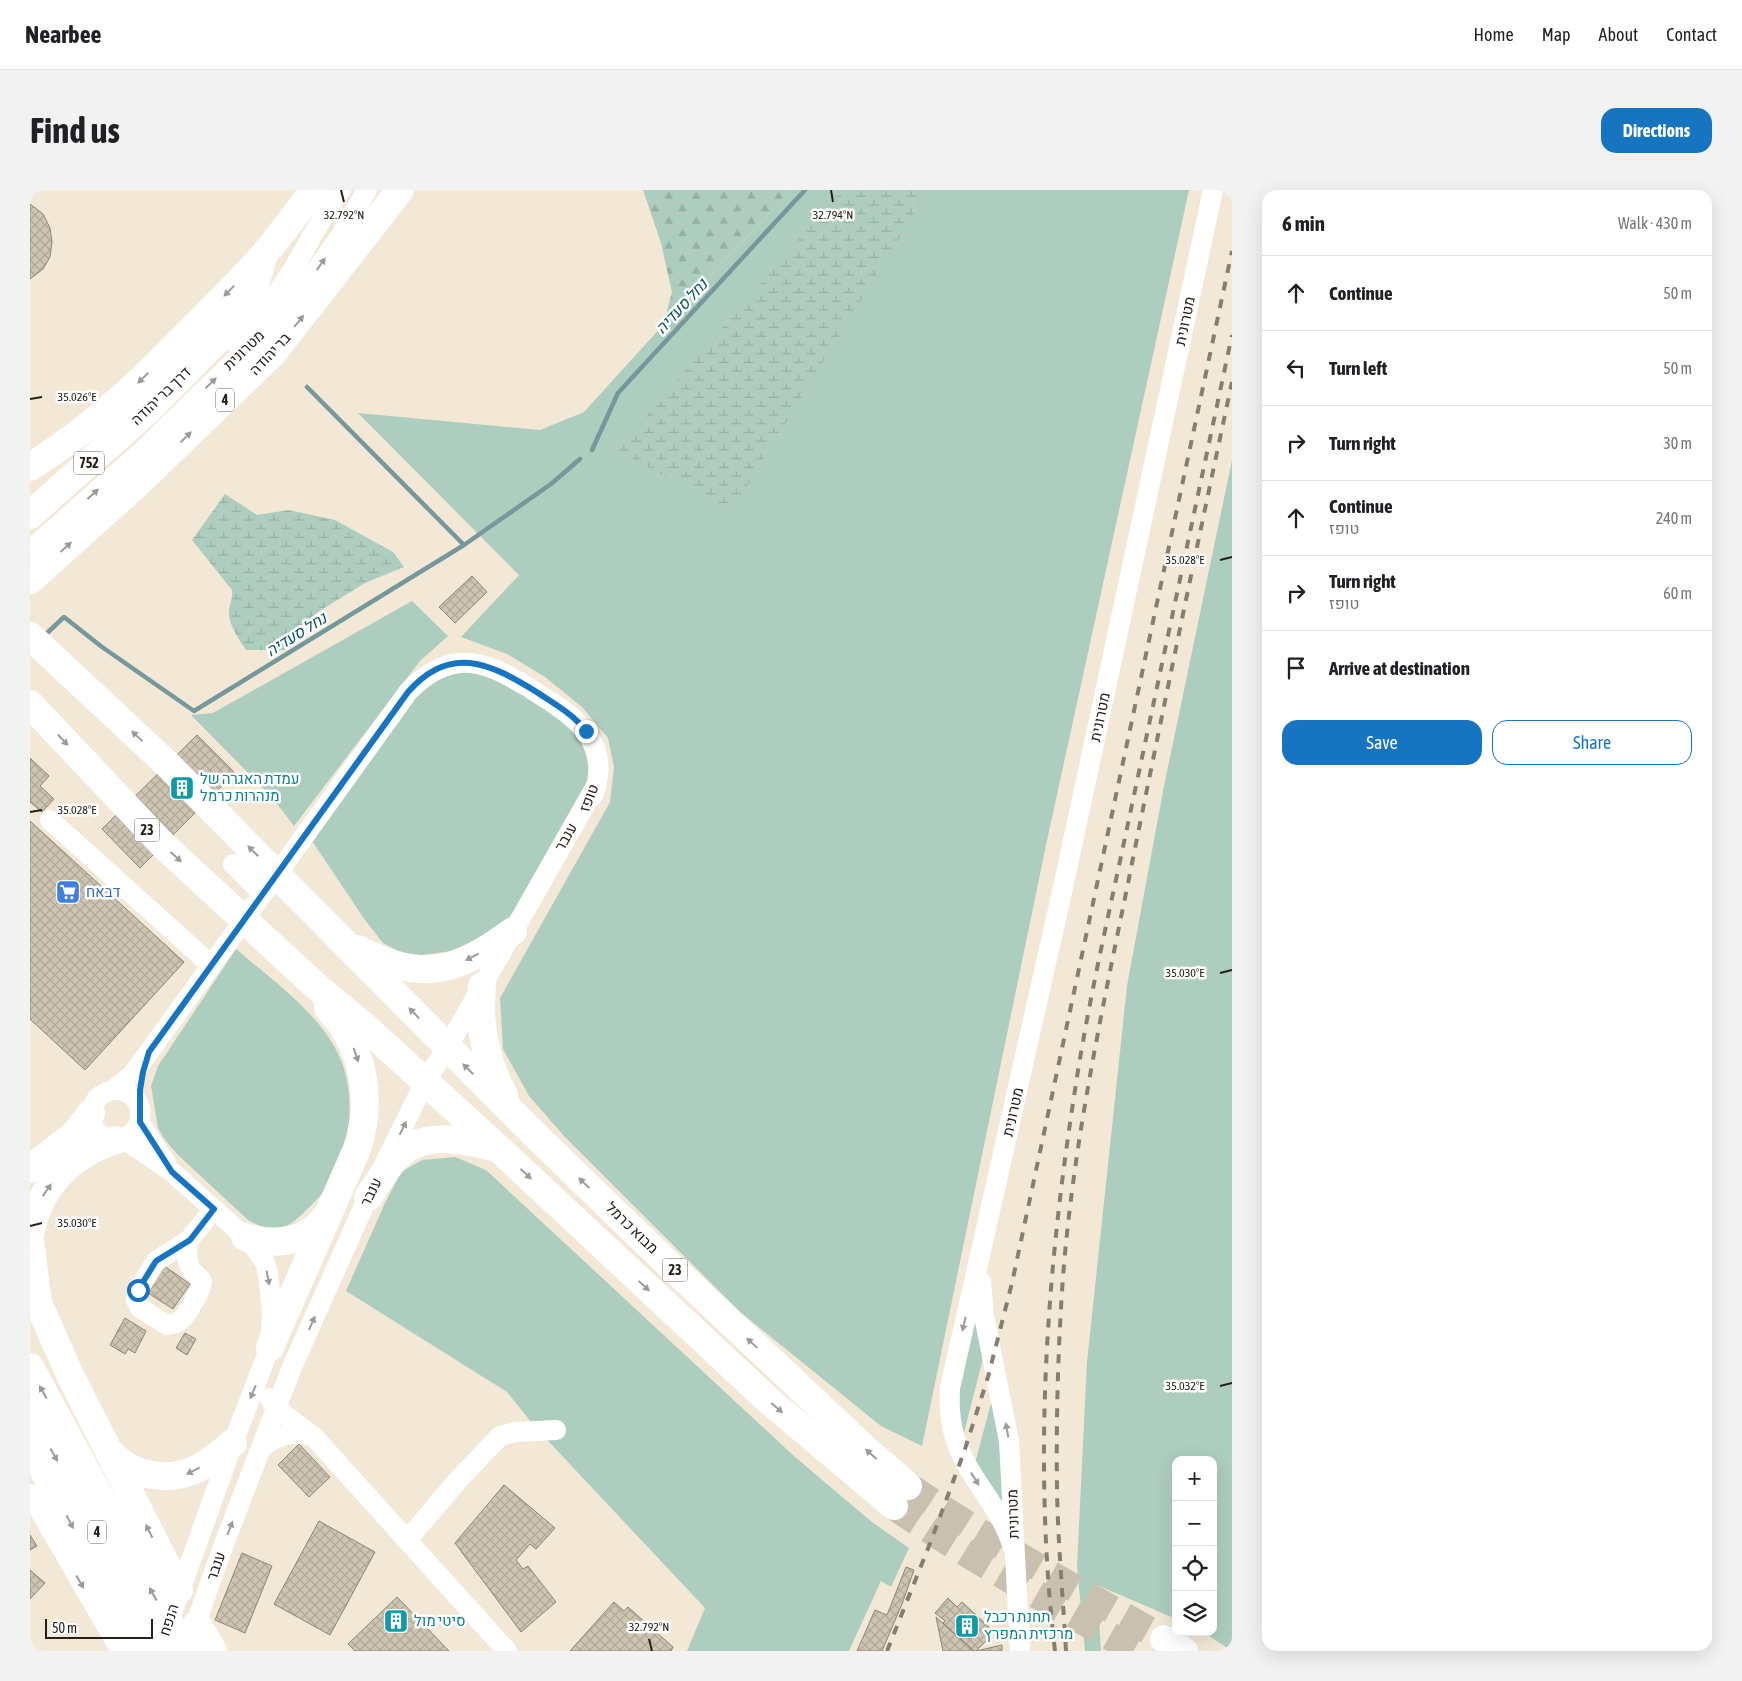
<!DOCTYPE html>
<html lang="en">
<head>
<meta charset="utf-8">
<style>
  body { margin:0; font-family:"Asap Condensed",Heebo,sans-serif; background:#f2f2f2; color:#202124 }
  .controls { position:absolute; right:15px; bottom:15px; display:grid; overflow:hidden; border-radius:10px; box-shadow:0 5px 20px #0002 }
  .controls button { width:45px; height:45px; display:grid; place-items:center; padding:0; border:0; border-bottom:1px solid #e0e0e0; background:#fff; color:#202124; font:25px sans-serif }
  .scale { position:absolute; left:15px; bottom:12px; width:108px; box-sizing:border-box; padding-left:5px; border:2px solid #242019; border-top:0; font-size:14px; line-height:18px; white-space:nowrap; color:#242019; -webkit-text-stroke:4px #fff; paint-order:stroke }
  .stop { position:absolute; width:15px; height:15px; margin:-11px; border:4px solid #1674c1; border-radius:50%; background:#fff }
  .stop.end { background:#1674c1; border-color:#fff; box-shadow:0 1px 5px #0008 }
  .list { margin:0; padding:0; list-style:none }
  h2 { display:flex; justify-content:space-between; align-items:center; height:65px; margin:0; padding:0 20px; font-size:21px }
  h2 small { font-size:16px; font-weight:400; color:#757577 }
  .list li { display:grid; grid-template-columns:32px 1fr auto; gap:15px; align-items:center; box-sizing:border-box; height:75px; padding:0 20px; border-top:1px solid #e0e0e0 }
  .list b { display:block; font-size:19px; white-space:nowrap }
  .list p { margin:0; font-size:16px; white-space:nowrap; color:#757577 }
  .list em { font-size:16px; font-style:normal; color:#757577 }
  .actions { display:flex; gap:10px; padding:15px 20px }
  .actions a { flex:1; padding:11px 0; border:1px solid #1674c1; border-radius:15px; text-align:center; font-size:18px; color:#1674c1 }
  .actions .main { background:#1674c1; color:#fff }
  .icon { flex:none; width:28px; height:28px; fill:none; stroke:currentColor; stroke-width:2; stroke-linecap:round; stroke-linejoin:round }
  .map { position:relative; flex:none; width:1202px; height:1461px; overflow:hidden; border-radius:15px }
  header { display:flex; align-items:center; gap:30px; box-sizing:border-box; height:70px; padding:0 25px; background:#fff; border-bottom:1px solid #e0e0e0 }
  header strong { font-size:24px }
  nav { display:flex; gap:28px; margin-inline-start:auto; font-size:18px }
  .intro { display:flex; align-items:center; justify-content:space-between; box-sizing:border-box; height:120px; padding:0 30px }
  h1 { margin:0; font-size:35px }
  .button { padding:12px 22px; border-radius:15px; background:#1674c1; color:#fff; font-size:18px; font-weight:700 }
  main { display:flex; gap:30px; padding:0 30px }
  aside { flex:1; background:#fff; border-radius:15px; box-shadow:0 5px 20px #0002 }
  .map>svg:first-child { display:block }
  .green { fill:#adcebe }
  .forest { fill:url(#forest-firs) }
  .wetland { fill:url(#wetland-marsh) }
  .lines { fill:none; stroke-linecap:round; stroke-linejoin:round }
  .stream { stroke:#74989c; stroke-width:4.5 }
  .building { fill:url(#building-cross-hatch); stroke:#8f8575 }
  .highway-tunnel { stroke:#c9c0af; stroke-width:28; stroke-dasharray:28 14; stroke-linecap:butt }
  .minor { stroke:#fff; stroke-width:20 }
  .major { stroke:#fff; stroke-width:26 }
  .highway { stroke:#fff; stroke-width:28 }
  .rail { stroke:#857e71; stroke-width:4; stroke-dasharray:9 9; stroke-linecap:butt }
  .oneway { fill:#9c9b98 }
  .route { stroke:#1674c1; stroke-width:6 }
  .ticks { fill:none; stroke:#242019; stroke-width:2 }
  .labels { text-anchor:middle; stroke-width:5; stroke-linejoin:round; paint-order:stroke }
  .shield { fill:#fff; stroke:#66635e; stroke-width:1 }
  .shield-label { font-size:14px; font-weight:bold; fill:#242019 }
  .street-label { font-size:15px; fill:#242019; stroke:#fff }
  .culture-label { font-size:15px; fill:#0d838f; stroke:#fff; text-anchor:start }
  .shop-label { font-size:15px; fill:#366cbe; stroke:#fff; text-anchor:start }
  .water-label { font-size:16px; font-style:italic; fill:#06535d; stroke:#fff }
  .ticks-label { font-size:12px; text-anchor:middle; fill:#242019; stroke:#fff; stroke-width:5; stroke-linejoin:round; paint-order:stroke }
</style>
</head>
<body>
<header>
<strong>Nearbee</strong>
<nav><a>Home</a><a>Map</a><a>About</a><a>Contact</a></nav>
</header>
<div class="intro"><h1>Find us</h1><a class="button">Directions</a></div>
<main>
<div class="map">
<svg width="1202" height="1461" viewBox="0 0 1202 1461">
  <defs>
    <pattern id="forest-firs" width="22" height="20" patternUnits="userSpaceOnUse" patternTransform="scale(1.25)"><rect width="22" height="20" fill="#adcebe"/><path d="M5 1l3.5 6h-7zM16 11l3.5 6h-7z" fill="#95b1a3"/></pattern>
    <pattern id="wetland-marsh" width="20" height="14" patternUnits="userSpaceOnUse" patternTransform="scale(1.25)"><rect width="20" height="14" fill="#adcebe"/><path d="M1 5h8M5 5V1M11 12h8M15 12V8" fill="none" stroke="#95b1a3"/></pattern>
    <pattern id="building-cross-hatch" width="8" height="8" patternUnits="userSpaceOnUse" patternTransform="scale(1.25)"><rect width="8" height="8" fill="#cec4b2"/><path d="M0 0l8 8M0 8l8-8" fill="none" stroke="#b1a898"/></pattern>
  </defs>
  <rect width="100%" height="100%" fill="#f2e8d5"/>
  <path class="green" d="M762,0H1159L1016,655L892,1256L851,1236L710,1122L533,945L499,906L473,859L470,808L580,612L584,577L578,548L552,517L515,487L477,464L431,447L489,385L328,223L510,240L554,222L633,135Z
    M1202,270V1461L1173,1442H1183V1270H1146V1429L1067,1395L1071,1461H1055L1047,1376L1057,1172L1097,796L1134,596Z
    M382,411L418,446L390,471L264,636L241,606L161,525L183,523Z
    M431,482C442,482 453,485 464,489C479,495 536,530 545,542C556,558 560,573 558,592L475,736L431,760L391,765L372,763L353,753L335,730L282,651L385,508C399,495 412,486 431,482Z
    M206,759C241,789 292,825 310,868C320,890 322,922 317,946C315,958 308,978 303,989C298,999 268,1031 258,1035C244,1041 230,1037 218,1030L148,965L135,950L128,938L121,896L128,876Z
    M425,967L456,980L765,1267L842,1332L879,1358L861,1397L851,1391L819,1461H657L675,1418L506,1238L477,1202L316,1101L355,1013L371,982L392,970Z
    M946,1107L955,1161L932,1250L926,1211Z
    M965,1198L977,1331L944,1277Z"/>
  <path class="forest" d="M613,0H762L633,135L642,102L631,53Z"/>
  <path class="wetland" d="M811,0H899L701,322L587,260Z
    M195,304L227,325L259,320L305,330L363,362L374,377L335,393L288,422L263,442L255,460H216C208,448 198,435 199,420C200,413 203,408 202,400L162,350Z"/>
  <g class="lines">
    <path class="stream" d="M277,197L434,355
      M562,260L588,203L775,0
      M14,446L34,427L72,457L164,521L434,355L521,294L550,269"/>
  </g>
  <path class="building" d="M0,14L13,24L20,38L22,52L20,67L13,79L0,89Z
    M442,386L457,402L425,433L409,417Z
    M167,545L205,583L110,678L72,639Z
    M0,568L19,586L10,596L24,609L12,622L0,612Z
    M0,631L154,772L55,880L0,829Z
    M133,1075L160,1094L143,1119L115,1101Z
    M95,1128L116,1141L105,1163L98,1159L95,1164L80,1155Z
    M155,1143L166,1149L157,1165L146,1158Z
    M269,1254L300,1287L279,1307L248,1275Z
    M474,1295L525,1338L506,1359L500,1354L486,1370L493,1379L498,1376L526,1412L491,1442L425,1353Z
    M289,1331L345,1362L300,1445L244,1414Z
    M0,1345L7,1356L0,1360Z
    M212,1363L242,1376L215,1443L185,1430Z
    M876,1377L884,1380L872,1414L852,1461H827L845,1420L857,1425Z
    M0,1380L15,1393L0,1409Z
    M367,1407L419,1461H325L318,1454Z
    M918,1408L927,1417L932,1412L960,1438L958,1441L962,1445L946,1461H944L913,1433L915,1431L905,1423Z
    M584,1412L594,1421L598,1417L643,1457L641,1461H540Z
    M906,1427L937,1455L944,1461H913Z
    M972,1455V1461H946Z"/>
  <g class="lines">
    <path class="highway-tunnel" d="M878,1296C960,1352 1048,1400 1134,1449
      M864,1316C942,1370 1024,1414 1106,1461"/>
    <path class="minor" d="M201,151C213,139 227,126 239,113C268,79 284,36 311,0
      M0,360L111,262L231,145L280,89L311,45L337,0
      M20,630L181,775
      M203,674L232,703
      M83,900L102,885L119,862L378,502C392,487 409,475 430,473C456,471 479,486 501,499C541,524 584,550 563,606
      M110,932C95,964 54,947 62,919C64,911 69,905 77,902C91,896 106,904 110,918C111,923 109,929 111,933C117,947 128,960 136,973
      M94,949L142,982L215,1047L229,1063L235,1073L238,1083L242,1122L240,1157L203,1253L136,1440
      M159,1050C156,1061 155,1073 164,1083C167,1085 170,1088 172,1092C173,1098 157,1124 152,1129C147,1134 143,1134 137,1135L110,1118L106,1110L108,1100L126,1071L159,1050L184,1019
      M951,1092L954,1126L979,1251L990,1461
      M240,1208C244,1220 273,1238 284,1247L477,1461
      M231,1259C244,1245 266,1240 284,1247
      M0,1304L91,1461
      M378,1349L429,1289L470,1246L486,1242L526,1240
      M984,1359C981,1351 978,1344 975,1337C960,1306 935,1281 925,1248C920,1232 919,1215 920,1198L1032,702L1183,0
      M161,1447L194,1354L262,1177L338,1007L395,892L417,858L567,594"/>
    <path class="major" d="M0,1258L111,1461"/>
    <path class="highway" d="M0,277C68,235 125,178 180,121C198,103 216,85 233,66C251,45 267,22 284,0
      M0,325L118,220L204,133L225,94L231,75
      M0,390L108,293L243,163L370,0
      M0,446L137,574L504,944L631,1067L832,1256L878,1296
      M0,514L133,655L288,798L333,835L468,958L738,1210L864,1316
      M328,759C392,793 427,782 483,741
      M452,796C448,835 455,870 474,905
      M0,979L46,943L61,923
      M338,1007C347,995 355,980 365,969C391,939 434,950 467,958
      M0,1045C9,997 40,965 86,950
      M215,1047C244,1056 278,1053 296,1026
      M0,1049L7,1107
      M0,1094L39,1183L149,1400
      M240,1157L327,959C340,919 337,877 315,840C310,832 304,825 298,818
      M0,1177L125,1409L156,1461
      M0,1222L134,1461
      M81,1263C92,1276 105,1282 122,1285C157,1291 178,1274 203,1253
      M167,1434L183,1461
      M1134,1449L1154,1461"/>
    <path class="rail" d="M857,1461L901,1351L934,1262L958,1187L982,1093L1202,61
      M1025,1461C1003,1275 1016,1085 1045,900C1059,807 1081,715 1100,624C1134,464 1168,305 1202,145
      M1036,1461C1033,1407 1028,1354 1027,1300C1026,1229 1028,1157 1033,1087C1043,957 1071,825 1097,698C1131,529 1166,360 1202,192"/>
  </g>
  <defs><path id="oneway-solid" d="M-6-.8H1V-3.2L6.5 0L1 3.2V.8H-6Z" transform="scale(1.25)"/></defs>
  <g class="oneway">
    <use href="#oneway-solid" transform="translate(291 74) rotate(-55)"/>
    <use href="#oneway-solid" transform="translate(199 101) rotate(134)"/>
    <use href="#oneway-solid" transform="translate(269 131) rotate(-51)"/>
    <use href="#oneway-solid" transform="translate(113 188) rotate(136)"/>
    <use href="#oneway-solid" transform="translate(181 193) rotate(-44)"/>
    <use href="#oneway-solid" transform="translate(156 247) rotate(-44)"/>
    <use href="#oneway-solid" transform="translate(63 304) rotate(-42)"/>
    <use href="#oneway-solid" transform="translate(36 357) rotate(-42)"/>
    <use href="#oneway-solid" transform="translate(107 546) rotate(-137)"/>
    <use href="#oneway-solid" transform="translate(33 550) rotate(47)"/>
    <use href="#oneway-solid" transform="translate(223 661) rotate(-135)"/>
    <use href="#oneway-solid" transform="translate(146 667) rotate(42)"/>
    <use href="#oneway-solid" transform="translate(442 767) rotate(153)"/>
    <use href="#oneway-solid" transform="translate(384 823) rotate(-134)"/>
    <use href="#oneway-solid" transform="translate(326 865) rotate(71)"/>
    <use href="#oneway-solid" transform="translate(438 879) rotate(-135)"/>
    <use href="#oneway-solid" transform="translate(373 938) rotate(-63)"/>
    <use href="#oneway-solid" transform="translate(496 984) rotate(43)"/>
    <use href="#oneway-solid" transform="translate(554 993) rotate(-136)"/>
    <use href="#oneway-solid" transform="translate(17 1000) rotate(-55)"/>
    <use href="#oneway-solid" transform="translate(238 1088) rotate(79)"/>
    <use href="#oneway-solid" transform="translate(614 1096) rotate(43)"/>
    <use href="#oneway-solid" transform="translate(282 1133) rotate(-66)"/>
    <use href="#oneway-solid" transform="translate(934 1134) rotate(103)"/>
    <use href="#oneway-solid" transform="translate(722 1153) rotate(-137)"/>
    <use href="#oneway-solid" transform="translate(13 1202) rotate(-119)"/>
    <use href="#oneway-solid" transform="translate(223 1202) rotate(112)"/>
    <use href="#oneway-solid" transform="translate(747 1218) rotate(41)"/>
    <use href="#oneway-solid" transform="translate(977 1240) rotate(-100)"/>
    <use href="#oneway-solid" transform="translate(841 1264) rotate(-138)"/>
    <use href="#oneway-solid" transform="translate(24 1265) rotate(61)"/>
    <use href="#oneway-solid" transform="translate(163 1281) rotate(154)"/>
    <use href="#oneway-solid" transform="translate(945 1289) rotate(58)"/>
    <use href="#oneway-solid" transform="translate(40 1332) rotate(62)"/>
    <use href="#oneway-solid" transform="translate(200 1338) rotate(-69)"/>
    <use href="#oneway-solid" transform="translate(119 1341) rotate(-117)"/>
    <use href="#oneway-solid" transform="translate(50 1392) rotate(60)"/>
    <use href="#oneway-solid" transform="translate(123 1404) rotate(-119)"/>
  </g>
  <g class="lines">
    <path class="route" d="M108,1100L126,1071L160,1050L184,1019L142,982L110,932V900L113,882L119,862L378,502C420,454 459,473 505,501C523,513 542,523 556,541"/>
  </g>
  <path class="ticks" d="M311,0L314,12M801,0L803,12M0,209L12,207M1190,370L1202,367M0,622L12,620M1190,783L1202,780M0,1036L12,1033M1190,1196L1202,1193M619,1449L622,1461"/>
  <defs>
    <symbol id="building-square" viewBox="-11 -11 22 22"><rect x="-9" y="-9" width="18" height="18" rx="4" fill="#0f9aa8" stroke="#fff"/><path d="M-4-6H4V6H1V3H-1V6H-4ZM-2.5-4.3h1.7v1.8h-1.7ZM.8-4.3h1.7v1.8H.8ZM-2.5-1h1.7V.8h-1.7ZM.8-1h1.7V.8H.8Z" fill="#fff"/></symbol>
    <symbol id="supermarket-square" viewBox="-11 -11 22 22"><rect x="-9" y="-9" width="18" height="18" rx="4" fill="#3f7fe0" stroke="#fff"/><path d="M-6-5.5h2.5l.6 2H6L4.5 2H-2.5L-4.4-4H-6ZM-1.5 3.2a1.3 1.3 0 1 0 .1 0ZM3 3.2a1.3 1.3 0 1 0 .1 0Z" fill="#fff"/></symbol>
  </defs>
  <g fill-rule="evenodd">
    <use href="#building-square" x="138" y="584" width="28" height="28"/>
    <use href="#supermarket-square" x="24" y="688" width="28" height="28"/>
    <use href="#building-square" x="352" y="1417" width="28" height="28"/>
    <use href="#building-square" x="923" y="1422" width="28" height="28"/>
  </g>
  <g class="labels">
    <g class="shield">
      <rect x="186" y="198.5" width="18" height="23" rx="4"/>
      <rect x="44" y="261.5" width="30" height="23" rx="4"/>
      <rect x="104.5" y="628.5" width="25" height="23" rx="4"/>
      <rect x="632.5" y="1068.5" width="25" height="23" rx="4"/>
      <rect x="58" y="1330.5" width="18" height="23" rx="4"/>
    </g>
    <g class="shield-label">
      <text x="195" y="215">4</text>
      <text x="59" y="278">752</text>
      <text x="117" y="645">23</text>
      <text x="645" y="1085">23</text>
      <text x="67" y="1347">4</text>
    </g>
    <g class="street-label">
      <text transform="translate(1155 131) rotate(-78)" y="5">מטרונית</text>
      <text transform="translate(214 160) rotate(-44)" y="5">מטרונית</text>
      <text transform="translate(240 164) rotate(-47)" y="5">בר יהודה</text>
      <text transform="translate(131 206) rotate(-44)" y="5">דרך בר יהודה</text>
      <text transform="translate(1070 527) rotate(-78)" y="5">מטרונית</text>
      <text transform="translate(559 608) rotate(-69)" y="5">טופז</text>
      <text transform="translate(536 647) rotate(-60)" y="5">ענבר</text>
      <text transform="translate(983 922) rotate(-77)" y="5">מטרונית</text>
      <text transform="translate(341 1002) rotate(-64)" y="5">ענבר</text>
      <text transform="translate(602 1038) rotate(44)" y="5">מבוא כרמל</text>
      <text transform="translate(983 1324) rotate(-92)" y="5">מטרונית</text>
      <text transform="translate(186 1376) rotate(-71)" y="5">ענבר</text>
      <text transform="translate(139 1430) rotate(-72)" y="5">הנפח</text>
    </g>
    <g class="culture-label">
      <text x="170" y="594">עמדת האגרה של<tspan x="170" dy="17">מנהרות כרמל</tspan></text>
      <text x="954" y="1432">תחנת רכבל<tspan x="954" dy="17">מרכזית המפרץ</tspan></text>
      <text x="384" y="1436">סיטי מול</text>
    </g>
    <g class="shop-label">
      <text x="56" y="707">דבאח</text>
    </g>
    <g class="water-label">
      <text transform="translate(651 116) rotate(-47)" y="6">נחל סעדיה</text>
      <text transform="translate(266 444) rotate(-32)" y="6">נחל סעדיה</text>
    </g>
  </g>
  <g class="ticks-label">
    <text x="314" y="29">32.792°N</text>
    <text x="803" y="29">32.794°N</text>
    <text x="47" y="211">35.026°E</text>
    <text x="1155" y="374">35.028°E</text>
    <text x="47" y="624">35.028°E</text>
    <text x="1155" y="787">35.030°E</text>
    <text x="47" y="1037">35.030°E</text>
    <text x="1155" y="1200">35.032°E</text>
    <text x="619" y="1441">32.792°N</text>
  </g>
</svg>
<div class="controls">
<button>+</button>
<button>−</button>
<button><svg class="icon" aria-label="locate" viewBox="0 0 24 24"><circle cx="12" cy="12" r="6"/><path d="M12 2v4M12 18v4M2 12h4M18 12h4"/></svg></button>
<button><svg class="icon" aria-label="layers" viewBox="0 0 24 24"><path d="M12 4l9 5-9 5-9-5zM3 14l9 5 9-5"/></svg></button>
</div>
<div class="scale">50 m</div>
<div class="stop" style="left:108px;top:1100px"></div>
<div class="stop end" style="left:556px;top:541px"></div>
</div>
<aside>
<h2>6 min<small>Walk · 430 m</small></h2>
<ul class="list">
<li><svg class="icon" aria-label="ahead" viewBox="0 0 24 24"><path d="M12 20V5M6 11l6-6 6 6"/></svg><div><b>Continue</b></div><em>50 m</em></li>
<li><svg class="icon" aria-label="left" viewBox="0 0 24 24"><path d="M17 20v-9H6M10 6l-5 5 5 5"/></svg><div><b>Turn left</b></div><em>50 m</em></li>
<li><svg class="icon" aria-label="right" viewBox="0 0 24 24"><path d="M7 20v-9h11M14 6l5 5-5 5"/></svg><div><b>Turn right</b></div><em>30 m</em></li>
<li><svg class="icon" aria-label="ahead" viewBox="0 0 24 24"><path d="M12 20V5M6 11l6-6 6 6"/></svg><div><b>Continue</b><p>טופז</p></div><em>240 m</em></li>
<li><svg class="icon" aria-label="right" viewBox="0 0 24 24"><path d="M7 20v-9h11M14 6l5 5-5 5"/></svg><div><b>Turn right</b><p>טופז</p></div><em>60 m</em></li>
<li><svg class="icon" aria-label="arrive" viewBox="0 0 24 24"><path d="M6 21V4h12l-3 4 3 4H6"/></svg><div><b>Arrive at destination</b></div></li>
</ul>
<div class="actions"><a class="main">Save</a><a>Share</a></div>
</aside>
</main>
</body>
</html>
